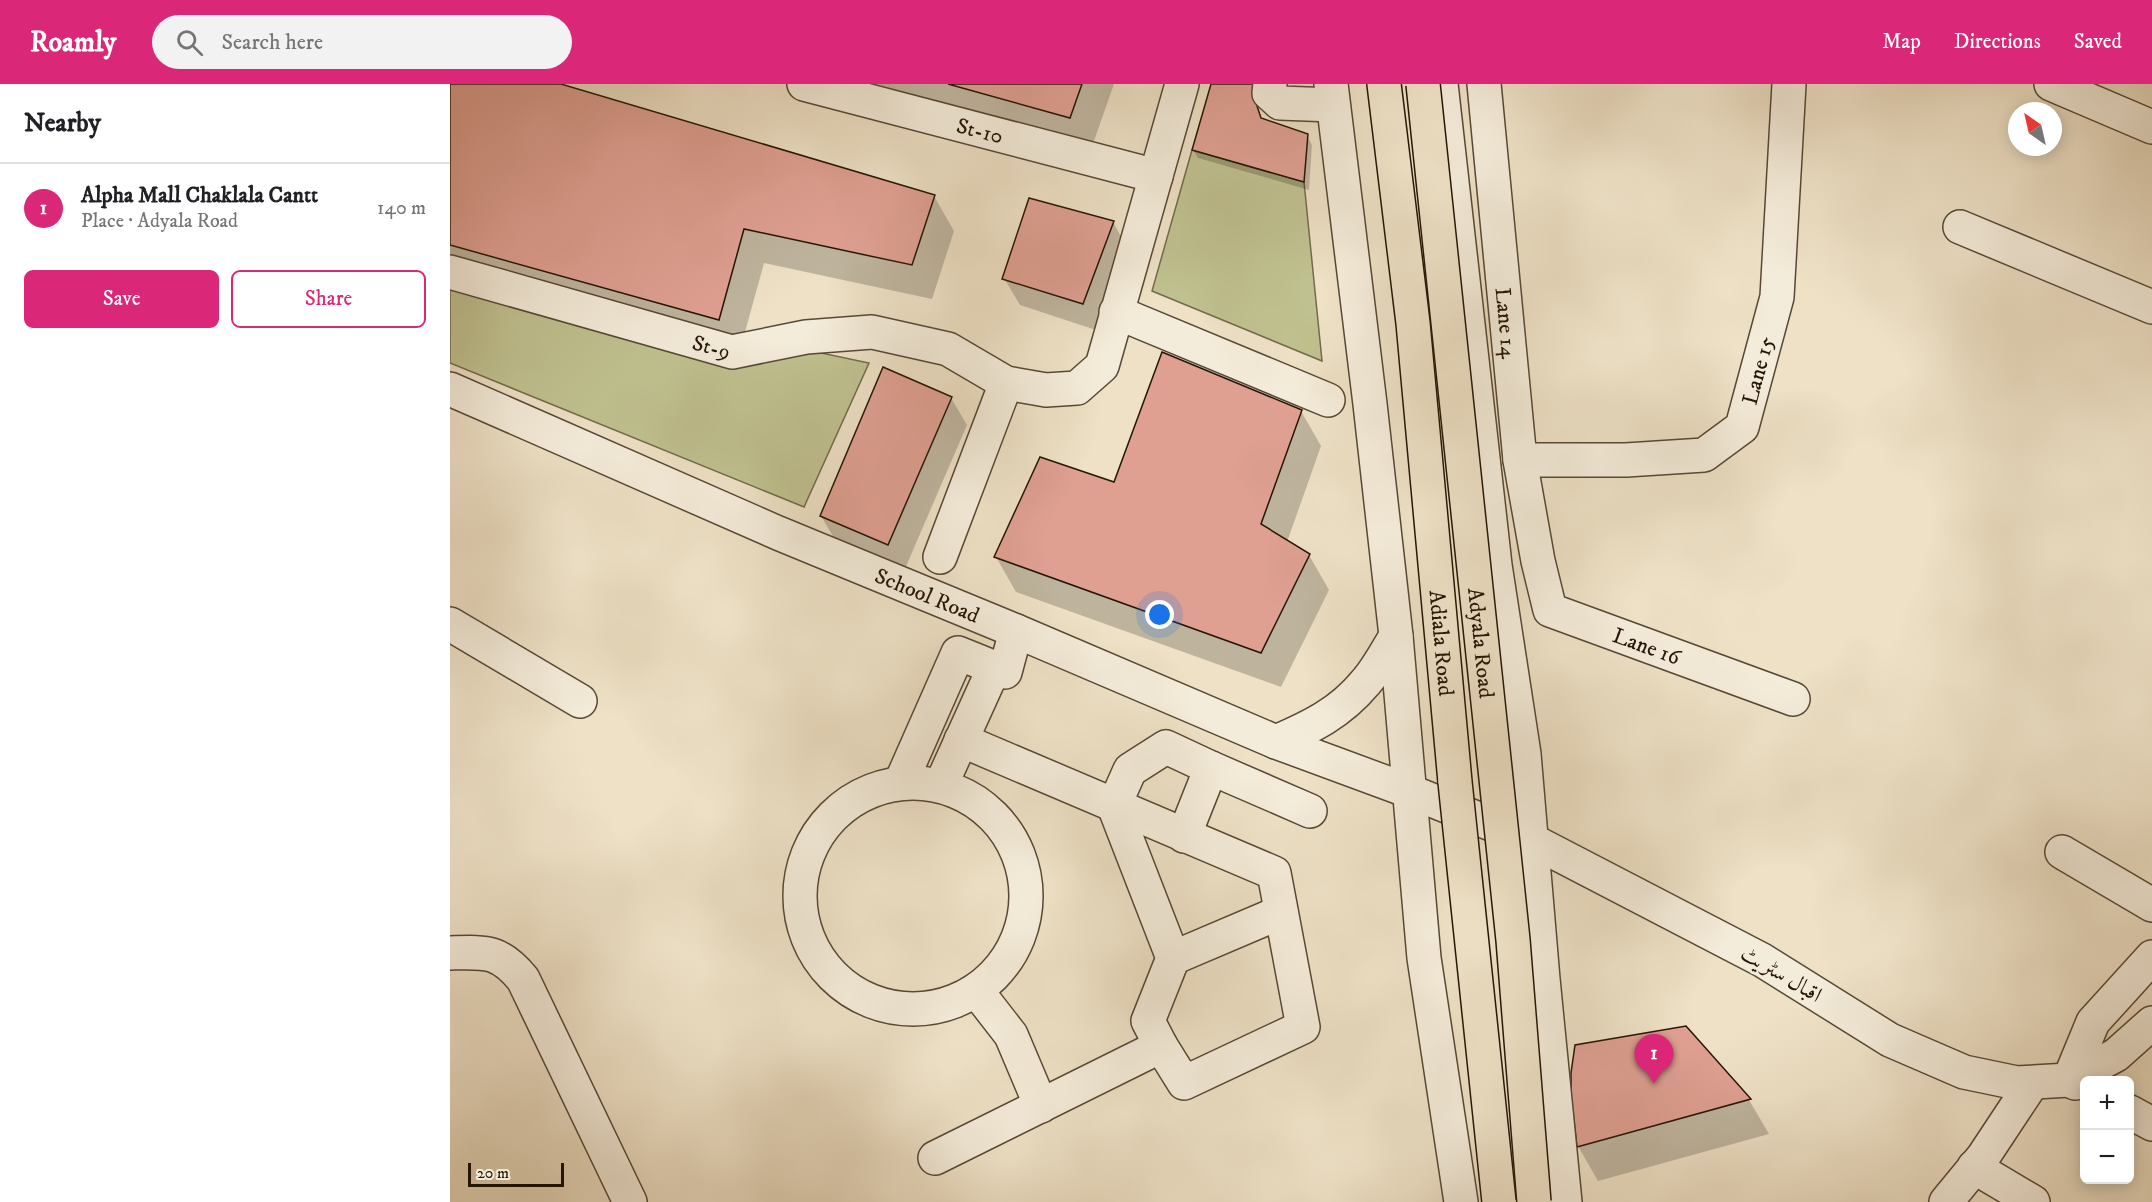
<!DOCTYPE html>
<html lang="en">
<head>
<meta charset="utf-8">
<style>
  body { margin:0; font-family:"IM FELL DW Pica",Amiri,serif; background:#f2f2f2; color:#202124 }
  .controls { position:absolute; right:18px; bottom:18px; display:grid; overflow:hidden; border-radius:9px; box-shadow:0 3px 15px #0003 }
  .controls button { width:54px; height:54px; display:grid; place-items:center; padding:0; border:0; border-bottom:2px solid #e0e0e0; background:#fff; color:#202124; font:30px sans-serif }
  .compass { position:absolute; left:1558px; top:18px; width:54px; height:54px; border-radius:50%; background:#fff; box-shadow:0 3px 15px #0003; rotate:326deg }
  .scale { position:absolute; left:18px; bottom:15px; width:96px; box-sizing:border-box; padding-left:6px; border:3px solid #251505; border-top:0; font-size:16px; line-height:21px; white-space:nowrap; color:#251505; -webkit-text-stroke:4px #f4ecda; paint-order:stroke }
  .you { position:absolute; left:710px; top:531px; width:21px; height:21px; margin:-15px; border:4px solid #fff; border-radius:50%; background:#1a73e8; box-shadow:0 0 0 9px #1a73e833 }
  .badge { display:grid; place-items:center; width:39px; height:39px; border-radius:50%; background:#db2777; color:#fff; font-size:20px; font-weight:700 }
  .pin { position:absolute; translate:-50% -50px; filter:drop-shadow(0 2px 3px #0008) }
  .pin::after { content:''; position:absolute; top:32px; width:21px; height:18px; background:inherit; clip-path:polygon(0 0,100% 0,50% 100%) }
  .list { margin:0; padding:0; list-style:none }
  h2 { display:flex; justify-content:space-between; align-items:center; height:78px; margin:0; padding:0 24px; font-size:26px }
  h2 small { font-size:20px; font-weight:400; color:#757577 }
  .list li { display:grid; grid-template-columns:39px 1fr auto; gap:18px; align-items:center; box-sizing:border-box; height:90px; padding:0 24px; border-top:2px solid #e0e0e0 }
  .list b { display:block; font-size:22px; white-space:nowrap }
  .list p { margin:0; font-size:20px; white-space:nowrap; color:#757577 }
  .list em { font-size:20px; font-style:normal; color:#757577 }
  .actions { display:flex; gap:12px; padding:18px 24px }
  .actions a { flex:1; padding:14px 0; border:2px solid #db2777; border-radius:9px; text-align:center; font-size:21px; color:#db2777 }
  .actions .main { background:#db2777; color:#fff }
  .icon { flex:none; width:33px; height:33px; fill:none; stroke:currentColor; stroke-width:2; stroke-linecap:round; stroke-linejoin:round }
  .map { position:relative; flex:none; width:1702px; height:1118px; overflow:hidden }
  header { display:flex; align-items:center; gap:36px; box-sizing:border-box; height:84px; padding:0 30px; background:#db2777; color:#fff }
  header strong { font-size:28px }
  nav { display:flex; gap:33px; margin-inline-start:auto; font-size:21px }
  .search { width:420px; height:54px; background:#f2f2f2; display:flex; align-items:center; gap:15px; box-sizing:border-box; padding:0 21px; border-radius:33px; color:#757577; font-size:22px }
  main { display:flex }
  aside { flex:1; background:#fff }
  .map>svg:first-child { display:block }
  .green { fill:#c0c190; stroke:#726b4a; stroke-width:1.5 }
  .shadow { fill:#0003 }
  .building { fill:#dfa092; stroke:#251505; stroke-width:1.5 }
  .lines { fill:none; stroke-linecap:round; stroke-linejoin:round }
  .minor-casing { stroke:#574835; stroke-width:36 }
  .major-casing { stroke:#251505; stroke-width:36 }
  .minor { stroke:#f4ecda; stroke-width:33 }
  .major { stroke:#eee1c6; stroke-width:33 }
  .major-bridge-casing { stroke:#251505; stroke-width:36; stroke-linecap:butt }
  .major-bridge { stroke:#eee1c6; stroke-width:33 }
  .labels { text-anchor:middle; stroke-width:5; stroke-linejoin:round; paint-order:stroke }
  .street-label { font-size:22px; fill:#251505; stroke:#f4ecda }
</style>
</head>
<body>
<header>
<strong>Roamly</strong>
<div class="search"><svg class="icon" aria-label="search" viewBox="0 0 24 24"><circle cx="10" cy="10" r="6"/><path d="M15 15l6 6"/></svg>Search here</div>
<nav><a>Map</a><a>Directions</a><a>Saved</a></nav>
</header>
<main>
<aside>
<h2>Nearby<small></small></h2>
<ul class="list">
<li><span class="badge">1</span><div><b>Alpha Mall Chaklala Cantt</b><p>Place · Adyala Road</p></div><em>140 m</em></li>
</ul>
<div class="actions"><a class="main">Save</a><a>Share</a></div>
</aside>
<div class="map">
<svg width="1702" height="1118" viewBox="0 0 1702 1118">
  <rect width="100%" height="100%" fill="#eee1c6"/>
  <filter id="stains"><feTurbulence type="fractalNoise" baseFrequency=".00333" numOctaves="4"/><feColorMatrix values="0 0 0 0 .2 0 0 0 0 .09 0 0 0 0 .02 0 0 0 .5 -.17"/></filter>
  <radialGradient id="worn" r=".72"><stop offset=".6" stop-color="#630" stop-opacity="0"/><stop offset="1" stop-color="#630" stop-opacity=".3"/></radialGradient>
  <path class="green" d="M742,66L854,98L872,277L702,207Z
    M0,191L419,279L354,423L0,279Z"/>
  <path class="shadow" d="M0,0H105L484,112L504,147L482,215L314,179L289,270L0,189Z
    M393,0H664L640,68Z
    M763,0H815L808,23L812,36L857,52L862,61L859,106L748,74L743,66Z
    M663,138L678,165L649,247L570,221L554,194Z
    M501,314L517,341L454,487L387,459L371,432Z
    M851,327L871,362L837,458L859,471L879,506L831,603L566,508L546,473L665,400Z
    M1235,944L1299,1016L1319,1050L1148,1097L1128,1062Z"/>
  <path class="building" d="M0,0H111L485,111L462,181L294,145L269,236L0,161Z
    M498,0H632L620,34Z
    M761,0H808L804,13L811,34L858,50L854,98L742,66Z
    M579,114L664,137L633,220L552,195Z
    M712,268L852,326L811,440L860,470L811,569L544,473L590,373L664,398Z
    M433,283L502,313L438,461L370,432Z
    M1236,942L1301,1015L1127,1063L1121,1011V989L1125,961Z"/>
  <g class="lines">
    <defs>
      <g id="minor">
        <path id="s1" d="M354,0L706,92"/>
        <path d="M820,0L819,9L830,19L883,21"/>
        <path d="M881,0L920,320L946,552L974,874L1011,1118"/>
        <path d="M991,0L1045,481L1074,670L1093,895L1115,1118"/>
        <path id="s2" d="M1034,0L1070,376L1088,477L1100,526L1343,615"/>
        <path d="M1601,0L1702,43"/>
        <path d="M1510,143L1702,223"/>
        <path id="s3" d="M0,188L282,268L356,253L422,248L498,265L556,299L596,306L627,304L652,282L732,0"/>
        <path d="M666,228L878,316"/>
        <path id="s4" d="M0,305L328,449L566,547L826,658L959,707L1081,756L1312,876L1440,956L1514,988L1567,999L1619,996L1666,971L1702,939"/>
        <path id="s5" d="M1070,376H1176L1254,371L1292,343L1327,213L1339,0"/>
        <path d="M490,473L556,299"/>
        <path d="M0,540L130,617"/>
        <path d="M826,658C861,643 890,629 915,599C927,586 936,568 946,552"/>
        <path d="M451,698L508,569L555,588L566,547"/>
        <circle cx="463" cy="812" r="113"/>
        <path d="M491,701L544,584"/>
        <path d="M734,752L761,684L860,727"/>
        <path d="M1612,768L1702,821"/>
        <path d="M0,869C36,868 49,866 73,895L180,1118"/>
        <path d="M723,874L831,828"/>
        <path d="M526,906L561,951L591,1022"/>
        <path d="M711,962L698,937L723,874L664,722L680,686L716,663L761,684"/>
        <path d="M1625,999L1619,996L1643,938L1702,873"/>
        <path d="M1680,1028L1702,1040"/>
        <path d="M485,1074L711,962L734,999L853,943L824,789L511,656"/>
        <path d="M1524,1083L1583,1118"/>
        <path d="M1496,1118L1533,1073L1582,999"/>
      </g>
      <g id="major">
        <path id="s6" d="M934,0L963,239L1005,698"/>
      </g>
    </defs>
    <use href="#minor" class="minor-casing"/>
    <use href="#major" class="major-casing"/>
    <use href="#minor" class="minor"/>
    <use href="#major" class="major"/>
    <defs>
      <g id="major-bridge">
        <path id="s7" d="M973,0L1063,856L1084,1118"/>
        <path d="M1005,698L1049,1118"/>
      </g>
    </defs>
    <use href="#major-bridge" class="major-bridge-casing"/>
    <use href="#major-bridge" class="major-bridge"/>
  </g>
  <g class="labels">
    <g class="street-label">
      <text dy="8" stroke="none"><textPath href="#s1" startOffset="182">St-10</textPath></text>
      <text dy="8" stroke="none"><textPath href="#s2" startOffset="240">Lane 14</textPath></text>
      <text dy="8" stroke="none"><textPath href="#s3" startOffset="272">St-9</textPath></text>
      <text dy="8" stroke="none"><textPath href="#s5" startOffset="290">Lane 15</textPath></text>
      <text dy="8" stroke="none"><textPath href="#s4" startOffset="520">School Road</textPath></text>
      <text dy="8" stroke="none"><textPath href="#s6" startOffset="562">Adiala Road</textPath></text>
      <text dy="8" stroke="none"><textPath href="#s7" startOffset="562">Adyala Road</textPath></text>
      <text dy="8" stroke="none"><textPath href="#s2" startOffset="634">Lane 16</textPath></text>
      <text transform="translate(1332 889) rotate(31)" y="8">اقبال سٹریٹ</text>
    </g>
  </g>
  <rect width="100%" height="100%" filter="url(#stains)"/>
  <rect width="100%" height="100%" fill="url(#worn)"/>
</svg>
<div class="controls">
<button>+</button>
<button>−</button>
</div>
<svg class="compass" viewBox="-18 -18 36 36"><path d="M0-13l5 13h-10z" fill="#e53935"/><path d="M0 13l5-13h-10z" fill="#757577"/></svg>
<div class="scale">20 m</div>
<div class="you"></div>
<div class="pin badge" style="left:1204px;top:1000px">1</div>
</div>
</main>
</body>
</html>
